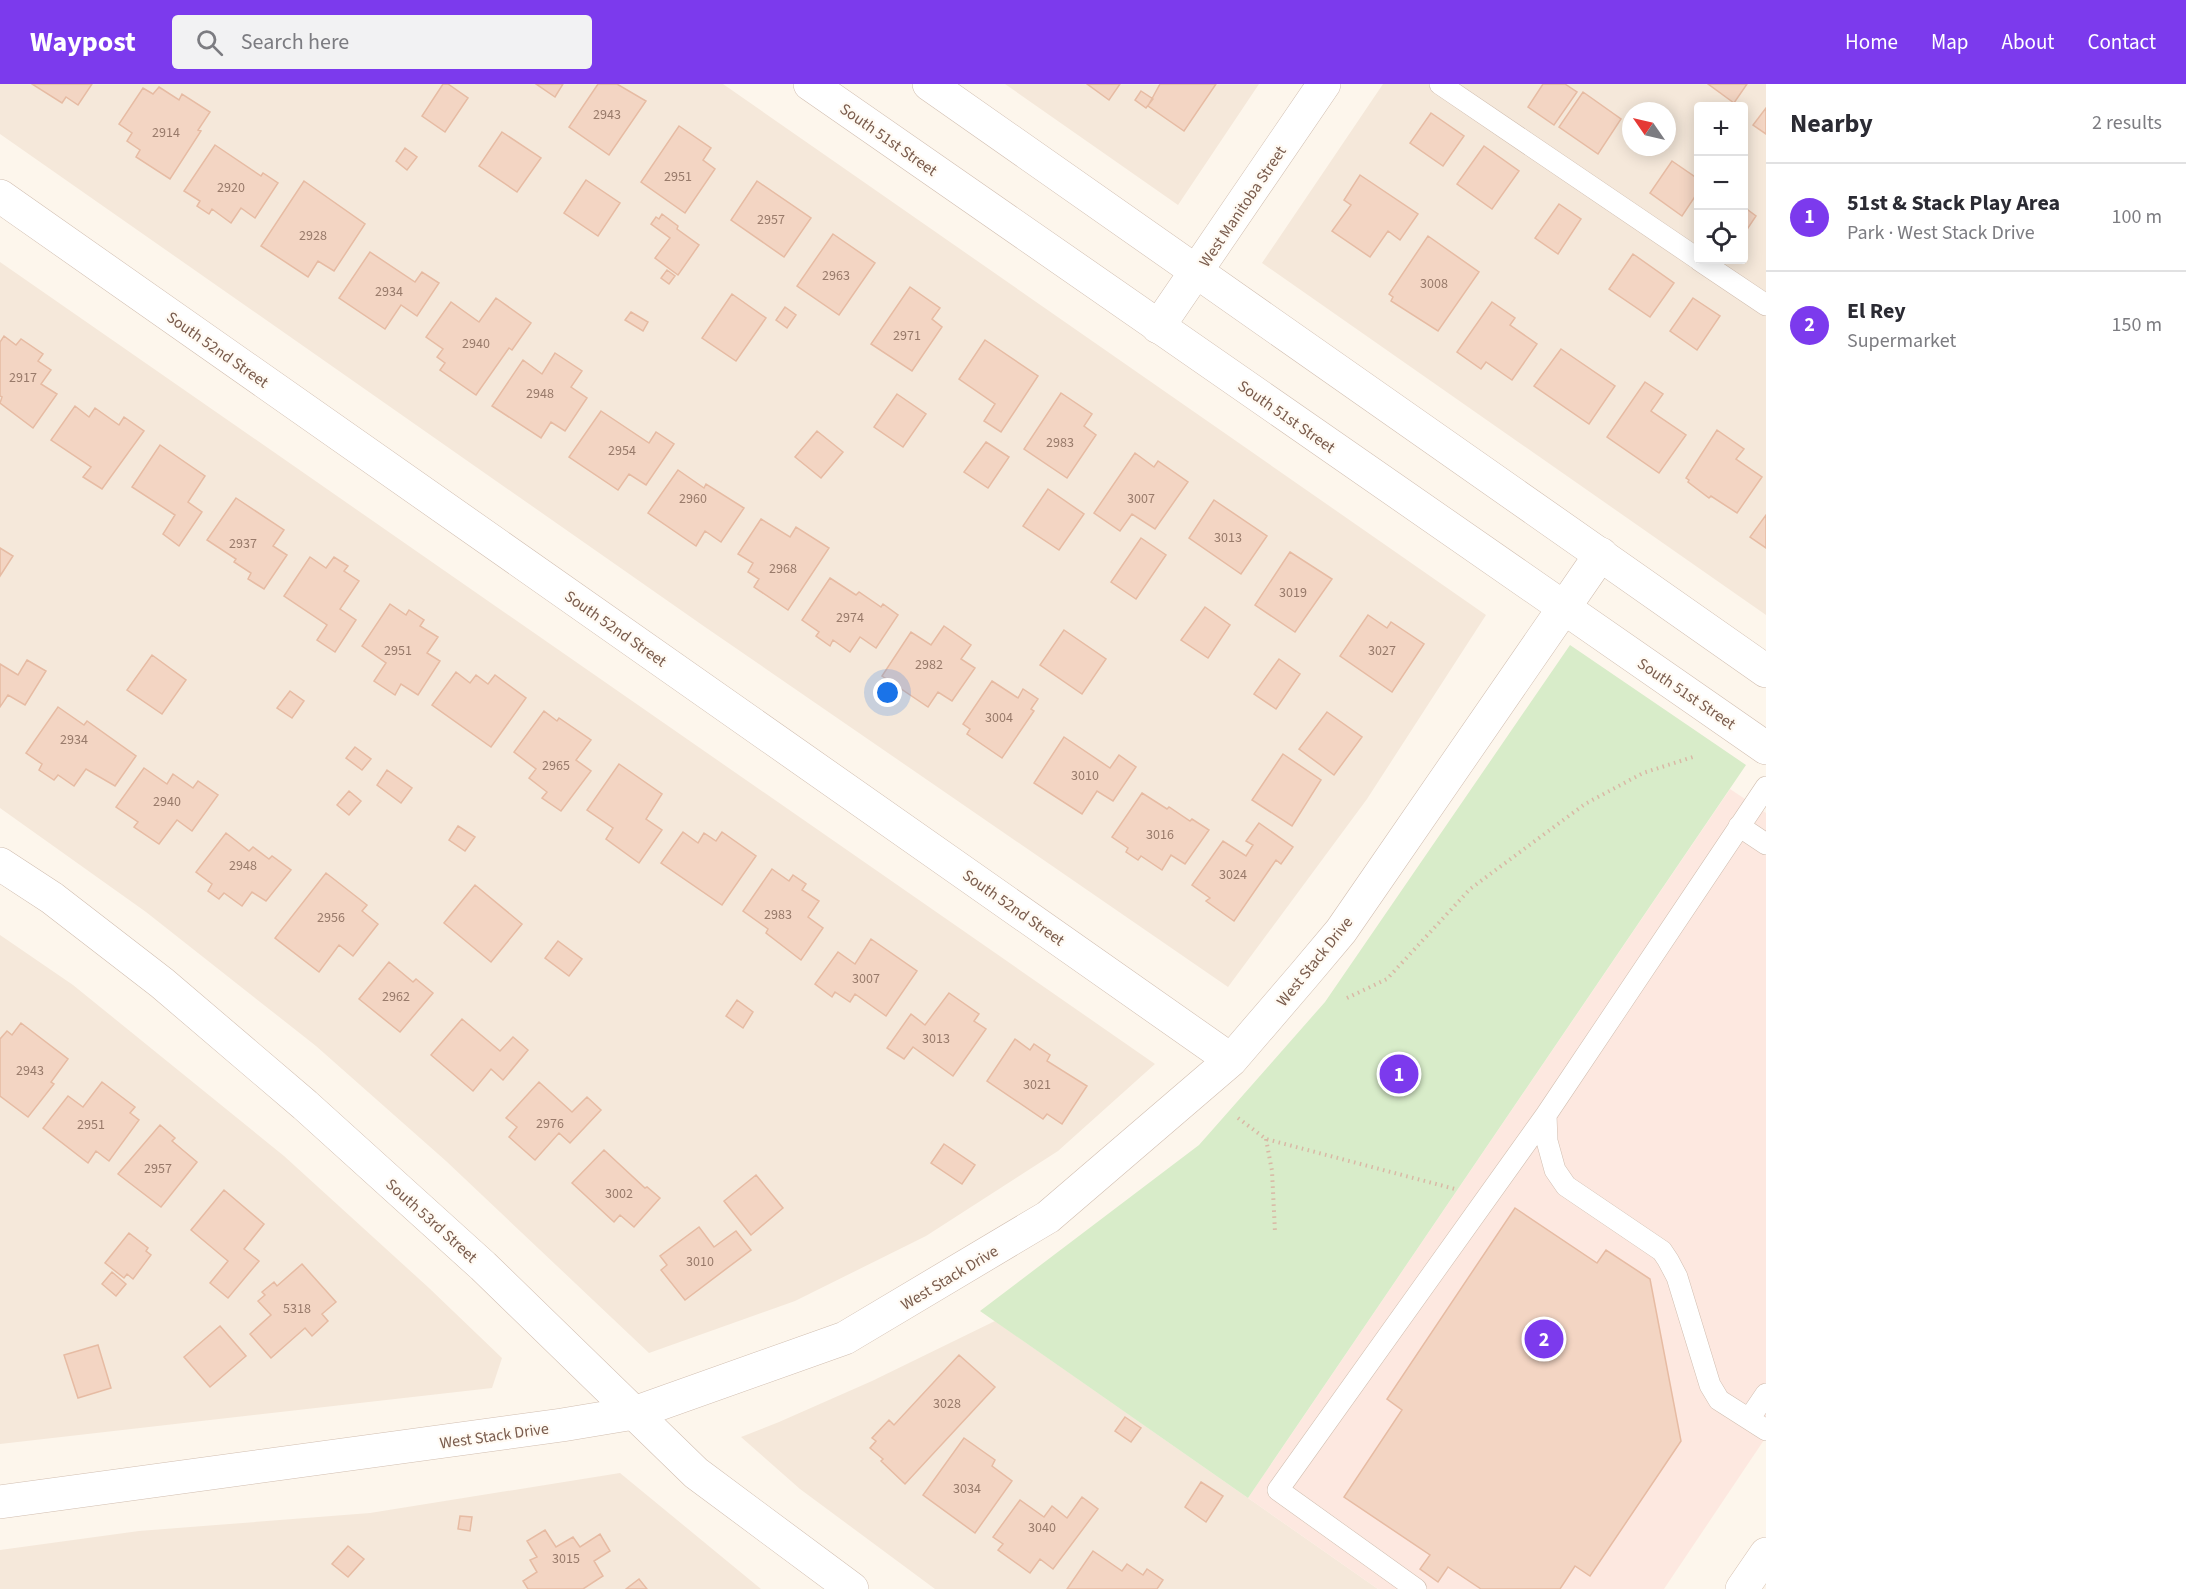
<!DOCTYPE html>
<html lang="en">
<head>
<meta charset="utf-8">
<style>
  body { margin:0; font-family:"Source Sans 3",sans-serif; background:#f2f2f3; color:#2b2b33 }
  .controls { position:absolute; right:18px; top:18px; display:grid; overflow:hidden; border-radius:6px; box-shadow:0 3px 15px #0003 }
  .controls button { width:54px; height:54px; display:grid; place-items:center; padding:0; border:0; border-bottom:2px solid #e1e1e2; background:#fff; color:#2b2b33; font:30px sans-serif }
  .compass { position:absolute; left:1622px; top:18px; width:54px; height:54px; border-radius:50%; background:#fff; box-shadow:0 3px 15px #0003; rotate:304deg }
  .you { position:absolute; left:888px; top:609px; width:21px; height:21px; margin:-15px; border:4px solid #fff; border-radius:50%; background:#1a73e8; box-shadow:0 0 0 9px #1a73e833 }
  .badge { display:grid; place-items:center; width:39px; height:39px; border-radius:50%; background:#7c3aed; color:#fff; font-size:20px; font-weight:700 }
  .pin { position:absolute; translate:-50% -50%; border:3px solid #fff; box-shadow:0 2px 6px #0006 }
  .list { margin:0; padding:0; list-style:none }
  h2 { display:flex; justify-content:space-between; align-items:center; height:78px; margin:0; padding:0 24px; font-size:26px }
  h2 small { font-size:20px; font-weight:400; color:#7c7c81 }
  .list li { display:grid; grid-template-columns:39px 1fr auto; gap:18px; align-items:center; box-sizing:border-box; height:108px; padding:0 24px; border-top:2px solid #e1e1e2 }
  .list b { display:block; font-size:22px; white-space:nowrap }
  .list p { margin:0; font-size:20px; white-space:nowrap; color:#7c7c81 }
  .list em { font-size:20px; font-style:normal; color:#7c7c81 }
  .icon { flex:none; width:33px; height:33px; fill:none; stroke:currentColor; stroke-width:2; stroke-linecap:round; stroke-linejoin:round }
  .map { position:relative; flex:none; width:1766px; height:1505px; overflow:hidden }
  header { display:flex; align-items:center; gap:36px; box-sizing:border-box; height:84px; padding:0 30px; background:#7c3aed; color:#fff }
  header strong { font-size:28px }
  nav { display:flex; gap:33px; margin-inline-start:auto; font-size:21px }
  .search { width:420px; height:54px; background:#f2f2f3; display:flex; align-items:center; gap:15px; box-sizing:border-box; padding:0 21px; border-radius:6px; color:#7c7c81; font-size:22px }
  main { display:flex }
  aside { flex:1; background:#fff }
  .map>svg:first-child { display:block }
  .residential { fill:#f5e8da; fill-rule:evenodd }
  .commercial { fill:#fde8e0 }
  .green { fill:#d8ecc9 }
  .building { fill:#f3d5c3; stroke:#e6bba3; stroke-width:1.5 }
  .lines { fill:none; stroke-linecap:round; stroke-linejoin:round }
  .service-casing { stroke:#d1beb0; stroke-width:22 }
  .minor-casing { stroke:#d1beb0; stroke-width:34 }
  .tertiary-casing { stroke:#d1beb0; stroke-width:34 }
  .secondary-casing { stroke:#d6c0b0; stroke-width:34 }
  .path { stroke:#d9b8a5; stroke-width:4; stroke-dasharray:1.5 4.5; stroke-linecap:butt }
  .service { stroke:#fff; stroke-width:21 }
  .minor { stroke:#fff; stroke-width:33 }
  .tertiary { stroke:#fff; stroke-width:33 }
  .secondary { stroke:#fff; stroke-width:33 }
  .labels { text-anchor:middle; stroke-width:4.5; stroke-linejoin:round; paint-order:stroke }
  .number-label { font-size:14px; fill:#987a6a }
  .street-label { font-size:16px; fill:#7a5c4d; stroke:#fffaf3 }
</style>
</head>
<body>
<header>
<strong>Waypost</strong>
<div class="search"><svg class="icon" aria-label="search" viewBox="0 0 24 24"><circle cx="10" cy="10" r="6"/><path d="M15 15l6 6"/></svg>Search here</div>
<nav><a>Home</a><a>Map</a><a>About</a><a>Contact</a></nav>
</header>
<main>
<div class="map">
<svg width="1766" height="1505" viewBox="0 0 1766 1505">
  <rect width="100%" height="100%" fill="#fdf6ec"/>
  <path class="residential" d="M0,0H723L1486,531L1367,715L1228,903L705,543L0,50Z
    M1005,0H1259L1178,121Z
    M1383,0H1766V531L1262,179ZM1698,22H1744V176H1698ZM1631,27H1667V63H1631Z
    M0,178L1155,980L1058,1067L926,1152L795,1217L649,1269L446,1077L316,962L146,828L0,724Z
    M0,851L73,901L284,1072L429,1204L502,1274L492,1304L0,1360Z
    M995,1237L1378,1505H935L800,1405L741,1353L779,1338L872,1297Z
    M620,1389L761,1505H0V1466L139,1447L370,1429Z"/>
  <path class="commercial" d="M1730,705L1766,729V1353L1664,1505H1378L1248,1414Z"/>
  <path class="green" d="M1570,561L1746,681L1248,1414L980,1227L1199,1061L1325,918Z"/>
  <path class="building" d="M32,0H92L78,21L66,13L62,19Z
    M443,0H448L468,14L445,48L422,32Z
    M536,0H563L555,13Z
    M598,0H617L646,17L609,71L569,43Z
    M1087,0H1120L1109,16Z
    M1160,0H1216L1184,47L1148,22Z
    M1543,0H1565L1577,8L1554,41L1528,23Z
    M1708,0H1747L1734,19Z
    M159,3L179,16L182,10L210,28L198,46L201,47L170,95L136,73L140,66L127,57L132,49L119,40L143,4L153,10Z
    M1141,7L1153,15L1146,24L1135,16Z
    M1583,8L1621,35L1598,70L1559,43Z
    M1766,24V50L1753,41Z
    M1431,29L1464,52L1443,82L1410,59Z
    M679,42L711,64L703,76L715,85L685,129L641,98Z
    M502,48L541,74L517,108L479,82Z
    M215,61L261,92L263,89L278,99L255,134L241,124L231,139L212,125L209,130L197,122L200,117L184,107Z
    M1484,62L1519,87L1492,125L1457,100Z
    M405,64L417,73L407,86L396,77Z
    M1672,77L1698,95V108L1682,132L1650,109Z
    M1360,91L1418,130L1400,156L1388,147L1370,173L1332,147L1351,121L1344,116Z
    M586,96L620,119L598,152L564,129Z
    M304,97L365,140L334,187L318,177L308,193L261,162Z
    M757,97L811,134L784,173L731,136Z
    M1559,120L1581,135L1558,170L1535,154Z
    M1744,123L1756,132L1744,150Z
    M662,130L678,142L677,145L699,161L678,191L655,174L670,154L651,140L656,133L659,135Z
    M833,150L875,179L839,231L797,202Z
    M1428,152L1479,188L1438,247L1391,217L1393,213L1389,210Z
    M370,168L415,198L422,188L439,199L417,232L401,221L385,245L339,214Z
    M1633,170L1674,199L1650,233L1609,205Z
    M667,186L675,192L669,200L661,194Z
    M910,203L940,224L932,235L942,243L912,287L871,260Z
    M732,210L766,234L736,277L702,254Z
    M496,214L531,239L512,266L509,264L476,311L440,286L445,279L437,273L443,265L426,253L451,218L479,238Z
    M1693,214L1720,232L1697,266L1670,247Z
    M1492,218L1515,234L1510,241L1537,260L1512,296L1486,278L1481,285L1457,268Z
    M785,223L796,231L787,244L776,236Z
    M631,228L648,238L643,247L625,236Z
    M4,252L16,261L21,255L43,270L38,277L51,286L41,300L57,310L33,344L0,319L2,313L0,312V258Z
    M985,256L1038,292L1001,348L984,337L995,320L959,295Z
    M1561,265L1615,302L1589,340L1534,302Z
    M555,269L582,287L571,303L587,314L565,347L551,338L541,354L492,322L523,276L542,290Z
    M1645,298L1663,310L1651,327L1686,351L1659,389L1607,353Z
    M1061,309L1092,330L1084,342L1096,351L1067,394L1024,365Z
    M897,310L926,330L903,363L874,343Z
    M75,322L89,333L95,324L119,341L124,333L144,347L102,405L83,393L91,383L51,356Z
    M601,327L649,359L656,348L674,360L646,401L629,390L618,406L569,373Z
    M1717,346L1744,365L1736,375L1762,393L1737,429L1711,412L1709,414L1688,398L1689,396L1686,394Z
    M817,347L843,368L821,394L795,373Z
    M986,358L1009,373L988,404L964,388Z
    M160,361L205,392L188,418L202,428L179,462L163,450L175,431L132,403Z
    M1135,369L1154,383L1158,377L1188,398L1155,445L1132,430L1120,447L1094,429Z
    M678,386L704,404L706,400L744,424L721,458L705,447L696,462L648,429Z
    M1048,405L1084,430L1059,466L1023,442Z
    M236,414L284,446L273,462L287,471L264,505L248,495L251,489L234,478L236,475L207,456Z
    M1214,416L1267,452L1241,490L1189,454Z
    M1766,431V464L1750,453Z
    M761,435L790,453L796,443L829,464L788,526L754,503L759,495L748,488L753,479L738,470Z
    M1141,454L1166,471L1136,515L1111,498Z
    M0,464L13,472L0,492Z
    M1290,468L1332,495L1295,548L1255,521Z
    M310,473L326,484L334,473L348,482L344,487L359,497L340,525L356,536L335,568L317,556L327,541L284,512Z
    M830,494L856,511L859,508L881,523L883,520L898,531L876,564L860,553L850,568L833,556L830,562L816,552L819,548L802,536Z
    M390,520L406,531L409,526L424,536L420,542L438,553L427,569L440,577L418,611L401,600L395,611L374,597L386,579L362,562Z
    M1205,523L1230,541L1208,574L1181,556Z
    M1368,531L1387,544L1391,538L1424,560L1392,608L1340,572Z
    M944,542L971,561L961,575L975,584L952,617L938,608L928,623L882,592L911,548L931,561Z
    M1064,546L1106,575L1082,610L1040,581Z
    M152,571L186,596L162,630L127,606Z
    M1279,575L1300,590L1276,625L1254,610Z
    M27,576L46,587L25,621L8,611L0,623V580L18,591Z
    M456,588L470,599L476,591L488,600L495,591L526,614L491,663L432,621Z
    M992,597L1018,614L1023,605L1038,615L1031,625L1034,627L1002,674L967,650L970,645L963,640Z
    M290,607L304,617L292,634L277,624Z
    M58,623L84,641L87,637L136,672L115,702L86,685L74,702L58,691L54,696L39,686L42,680L26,669Z
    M544,627L557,637L559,634L591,656L576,676L591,687L561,727L542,714L547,708L529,694L536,685L514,668Z
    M1327,628L1362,653L1334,691L1299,665Z
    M1064,653L1110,684L1119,671L1136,683L1113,717L1097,707L1082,730L1034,699Z
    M355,663L371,675L362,686L346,674Z
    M1283,670L1321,696L1292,742L1252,716Z
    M619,680L662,710L646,735L662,746L639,779L606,755L613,744L587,726Z
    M144,684L167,700L173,690L193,704L198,697L218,711L192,747L177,736L159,760L134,743L138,738L116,723Z
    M387,686L412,704L401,719L377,701Z
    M349,707L361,717L349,731L337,721Z
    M1142,709L1167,725L1169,723L1190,737L1192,735L1209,746L1185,780L1171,771L1162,786L1141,772L1138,776L1126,768L1128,764L1112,753Z
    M1259,739L1293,763L1281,780L1276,776L1234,837L1206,817L1210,814L1192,801L1223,757L1246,772L1253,761L1246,757Z
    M458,742L475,753L465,767L449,756Z
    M683,748L698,759L704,749L716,757L722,748L756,772L722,821L661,779Z
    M226,749L249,767L253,763L269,775L272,772L291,786L266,817L252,808L242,822L224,809L219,815L208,807L212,800L196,788Z
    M772,785L789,797L793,791L806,800L802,806L819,817L808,833L823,844L801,876L766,849L768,845L743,827Z
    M326,789L367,821L362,827L378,840L353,872L339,861L319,888L275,854Z
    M475,801L522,840L491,878L444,839Z
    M871,855L917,887L886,932L855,910L850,918L835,908L832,913L815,900L838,868L855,880Z
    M558,857L582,875L569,892L545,874Z
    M389,878L413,898L416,895L433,909L400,948L359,915Z
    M949,909L979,930L974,937L986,945L953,992L913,963L904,975L887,964L911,930L925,941Z
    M737,916L753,928L743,944L726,932Z
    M462,935L500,967L513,953L528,966L503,996L491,985L473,1007L431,971Z
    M21,939L68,975L51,998L54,1000L28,1033L0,1012V955L7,947L12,951Z
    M1015,955L1030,966L1034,960L1050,971L1047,977L1087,1002L1062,1040L1047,1030L1043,1035L987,997Z
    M102,998L135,1023L130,1029L139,1036L109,1077L96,1067L88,1079L43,1044L68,1012L83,1023Z
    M539,998L572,1028L587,1013L601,1026L570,1059L559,1049L535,1076L509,1053L517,1043L506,1034Z
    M160,1041L175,1054L172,1057L197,1078L161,1123L118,1090Z
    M944,1060L975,1081L962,1100L931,1079Z
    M604,1066L645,1104L647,1103L660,1114L634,1143L620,1131L614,1138L572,1099Z
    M756,1091L783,1124L751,1151L724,1117Z
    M224,1106L264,1140L244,1165L259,1177L228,1214L210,1199L228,1177L191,1146Z
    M1515,1124L1597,1179L1606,1166L1650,1195L1681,1357L1590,1492L1575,1482L1560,1505H1481L1448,1483L1438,1498L1420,1485L1430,1471L1344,1413L1402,1326L1387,1315Z
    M699,1143L714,1163L736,1147L751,1166L685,1216L661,1186L667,1181L660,1172Z
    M129,1149L148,1164L146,1167L151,1171L133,1195L127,1190L124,1194L105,1179Z
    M302,1180L336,1218L322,1230L328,1237L312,1252L305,1244L271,1274L250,1250L271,1231L258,1217L265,1211L262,1208L274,1198L277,1202Z
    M112,1188L126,1200L116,1212L102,1200Z
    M220,1242L246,1272L210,1303L184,1273Z
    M98,1261L111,1304L78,1314L64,1271Z
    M959,1271L995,1303L905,1400L881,1377L883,1375L870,1364L876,1357L872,1354L889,1336L894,1341Z
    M1125,1333L1141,1344L1131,1358L1115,1347Z
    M964,1354L995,1376L992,1382L1012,1397L975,1449L923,1411Z
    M1201,1398L1223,1412L1206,1438L1185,1423Z
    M1082,1413L1098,1425L1053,1485L1040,1475L1030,1489L998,1466L1003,1460L993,1453L1020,1416L1044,1433L1052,1422L1067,1434Z
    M460,1432L472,1433L470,1447L458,1445Z
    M545,1446L556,1463L573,1453L580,1463L600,1450L610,1467L594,1477L603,1492L583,1505H528L523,1497L537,1488L530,1476L537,1473L527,1457Z
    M348,1462L364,1475L348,1493L332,1480Z
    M1093,1467L1122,1487L1127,1480L1143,1491L1147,1485L1163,1496L1157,1505H1067Z
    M639,1495L647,1505H626Z"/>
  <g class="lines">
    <defs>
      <path id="service" d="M1440,0L1698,175
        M1699,176L1766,221
        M1766,703L1546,1031L1547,1057L1555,1086L1566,1102L1662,1167L1668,1176L1677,1193L1710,1301L1719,1316L1766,1346
        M1739,742L1766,760
        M1749,1335L1766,1310
        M1416,1505L1278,1406L1546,1031"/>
      <path id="minor" d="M0,112L1231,976
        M1158,243L1324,0
        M0,780L52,814L162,899L305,1021L483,1182L696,1389L852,1505
        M0,1418L562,1341L634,1329L845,1254L1048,1133L1231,976L1304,891L1341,847L1601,470"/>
      <path id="tertiary" d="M810,0L1766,664
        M929,0L1766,587"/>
      <path id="secondary" d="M1742,1505L1766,1470"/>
    </defs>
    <use href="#service" class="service-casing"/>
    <use href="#minor" class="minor-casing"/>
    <use href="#tertiary" class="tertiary-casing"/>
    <use href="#secondary" class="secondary-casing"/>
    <path class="path" d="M1347,914L1387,895L1470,805L1585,720L1643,689L1696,672
      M1238,1034L1266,1055L1455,1105
      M1266,1055L1272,1087L1275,1148"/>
    <use href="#service" class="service"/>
    <use href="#minor" class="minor"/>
    <use href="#tertiary" class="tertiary"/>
    <use href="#secondary" class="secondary"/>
  </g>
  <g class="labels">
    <g class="number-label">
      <text x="607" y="35">2943</text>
      <text x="166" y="53">2914</text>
      <text x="678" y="97">2951</text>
      <text x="231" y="108">2920</text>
      <text x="771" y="140">2957</text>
      <text x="313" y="156">2928</text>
      <text x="836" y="196">2963</text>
      <text x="1434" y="204">3008</text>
      <text x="389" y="212">2934</text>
      <text x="907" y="256">2971</text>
      <text x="476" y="264">2940</text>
      <text x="23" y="298">2917</text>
      <text x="540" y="314">2948</text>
      <text x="1060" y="363">2983</text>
      <text x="622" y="371">2954</text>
      <text x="693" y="419">2960</text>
      <text x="1141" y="419">3007</text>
      <text x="1228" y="458">3013</text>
      <text x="243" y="464">2937</text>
      <text x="783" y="489">2968</text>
      <text x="1293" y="513">3019</text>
      <text x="850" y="538">2974</text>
      <text x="398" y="571">2951</text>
      <text x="1382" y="571">3027</text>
      <text x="929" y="585">2982</text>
      <text x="999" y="638">3004</text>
      <text x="74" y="660">2934</text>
      <text x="556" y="686">2965</text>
      <text x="1085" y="696">3010</text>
      <text x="167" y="722">2940</text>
      <text x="1160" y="755">3016</text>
      <text x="243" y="786">2948</text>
      <text x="1233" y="795">3024</text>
      <text x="778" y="835">2983</text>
      <text x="331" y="838">2956</text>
      <text x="866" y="899">3007</text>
      <text x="396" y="917">2962</text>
      <text x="936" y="959">3013</text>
      <text x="30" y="991">2943</text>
      <text x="1037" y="1005">3021</text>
      <text x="550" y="1044">2976</text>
      <text x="91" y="1045">2951</text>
      <text x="158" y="1089">2957</text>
      <text x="619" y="1114">3002</text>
      <text x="700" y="1182">3010</text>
      <text x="297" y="1229">5318</text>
      <text x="947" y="1324">3028</text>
      <text x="967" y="1409">3034</text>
      <text x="1042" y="1448">3040</text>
      <text x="566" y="1479">3015</text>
    </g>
    <g class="street-label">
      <text transform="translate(889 55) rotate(35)" y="6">South 51st Street</text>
      <text transform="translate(1242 122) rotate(-56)" y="6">West Manitoba Street</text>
      <text transform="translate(218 265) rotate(35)" y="6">South 52nd Street</text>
      <text transform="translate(1287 332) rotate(35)" y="6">South 51st Street</text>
      <text transform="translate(616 544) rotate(35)" y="6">South 52nd Street</text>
      <text transform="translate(1687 609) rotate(34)" y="6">South 51st Street</text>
      <text transform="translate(1014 823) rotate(35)" y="6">South 52nd Street</text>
      <text transform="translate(1314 877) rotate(-51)" y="6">West Stack Drive</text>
      <text transform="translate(432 1136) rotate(42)" y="6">South 53rd Street</text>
      <text transform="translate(949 1193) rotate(-31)" y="6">West Stack Drive</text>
      <text transform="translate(494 1351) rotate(-8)" y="6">West Stack Drive</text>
    </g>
  </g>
</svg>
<div class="controls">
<button>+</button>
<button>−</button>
<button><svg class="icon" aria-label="locate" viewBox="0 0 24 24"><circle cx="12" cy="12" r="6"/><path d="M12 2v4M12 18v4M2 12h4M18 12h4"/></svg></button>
</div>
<svg class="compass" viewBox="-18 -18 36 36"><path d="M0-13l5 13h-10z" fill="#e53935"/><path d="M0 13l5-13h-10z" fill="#7c7c81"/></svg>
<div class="you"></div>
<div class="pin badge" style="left:1399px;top:990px">1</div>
<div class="pin badge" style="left:1544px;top:1255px">2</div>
</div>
<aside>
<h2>Nearby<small>2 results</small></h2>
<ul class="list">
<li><span class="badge">1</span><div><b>51st &amp; Stack Play Area</b><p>Park · West Stack Drive</p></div><em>100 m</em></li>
<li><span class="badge">2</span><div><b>El Rey</b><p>Supermarket</p></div><em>150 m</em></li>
</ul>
</aside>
</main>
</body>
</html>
